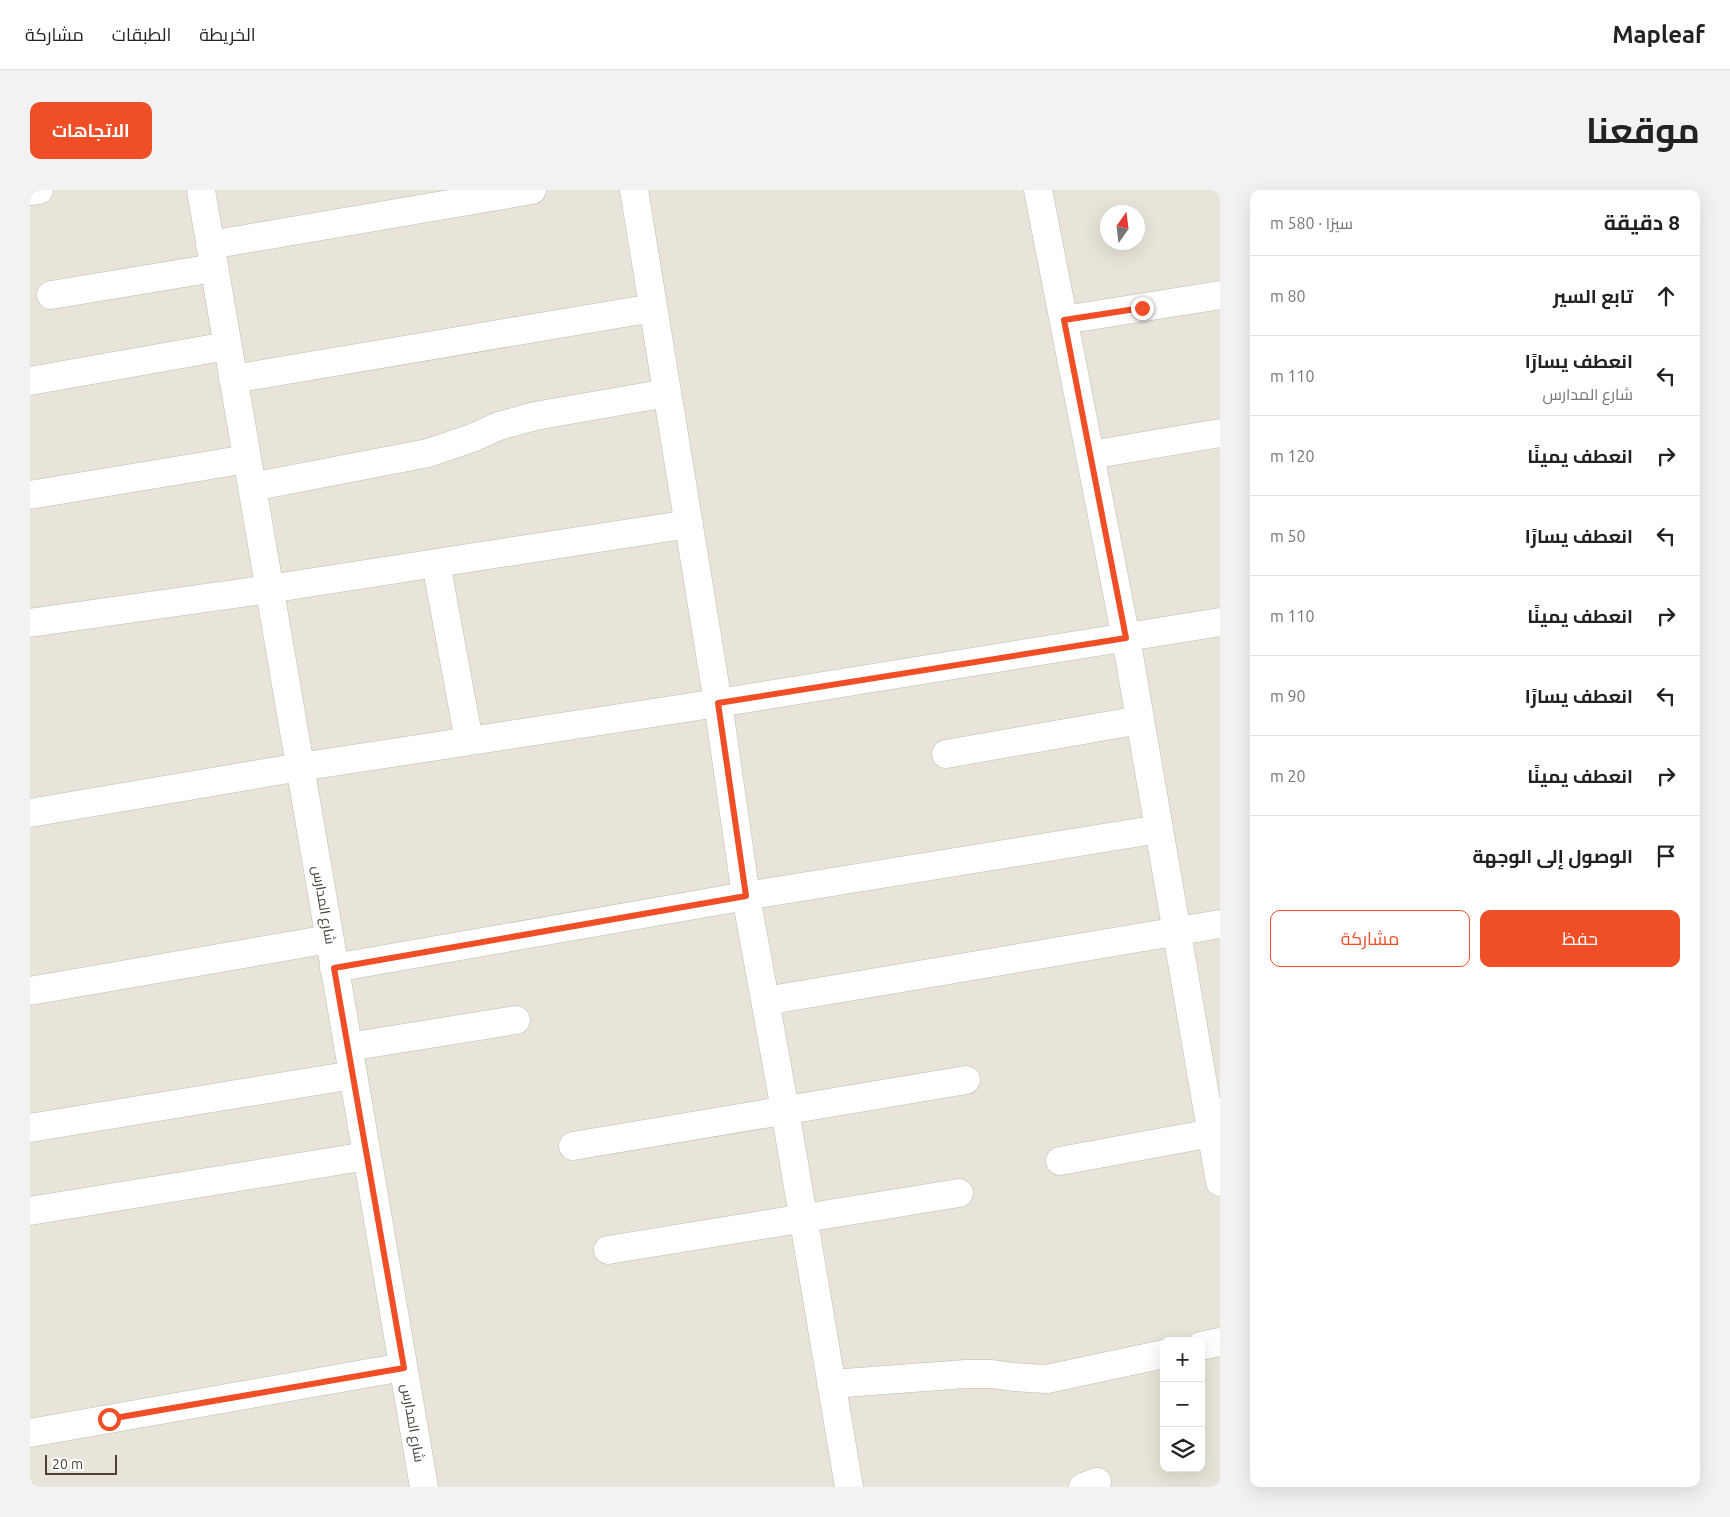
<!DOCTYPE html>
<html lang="ar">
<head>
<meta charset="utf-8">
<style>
  body { margin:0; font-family:Ubuntu,Cairo,sans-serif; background:#f2f2f2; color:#222; direction:rtl }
  .controls { position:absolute; right:15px; bottom:15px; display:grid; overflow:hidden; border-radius:10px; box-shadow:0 5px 20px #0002 }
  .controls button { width:45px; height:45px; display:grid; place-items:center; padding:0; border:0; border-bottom:1px solid #e0e0e0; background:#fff; color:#222; font:25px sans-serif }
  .compass { position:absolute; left:1070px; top:15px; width:45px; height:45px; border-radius:50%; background:#fff; box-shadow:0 5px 20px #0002; rotate:14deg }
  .scale { position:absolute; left:15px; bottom:12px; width:72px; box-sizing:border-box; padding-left:5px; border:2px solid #494339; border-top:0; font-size:14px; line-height:18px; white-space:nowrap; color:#494339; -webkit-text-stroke:4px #fff; paint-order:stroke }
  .stop { position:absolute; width:15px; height:15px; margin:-11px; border:4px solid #f04e26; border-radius:50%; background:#fff }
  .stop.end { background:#f04e26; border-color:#fff; box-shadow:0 1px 5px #0008 }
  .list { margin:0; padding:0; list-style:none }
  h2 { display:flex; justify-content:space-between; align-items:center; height:65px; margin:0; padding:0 20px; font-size:21px }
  h2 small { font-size:16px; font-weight:400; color:#767676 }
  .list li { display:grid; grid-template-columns:32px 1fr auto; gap:15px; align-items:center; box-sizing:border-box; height:80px; padding:0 20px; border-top:1px solid #e0e0e0 }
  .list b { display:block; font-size:19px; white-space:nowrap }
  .list p { margin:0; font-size:16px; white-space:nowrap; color:#767676 }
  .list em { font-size:16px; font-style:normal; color:#767676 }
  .actions { display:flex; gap:10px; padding:15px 20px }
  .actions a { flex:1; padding:11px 0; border:1px solid #f04e26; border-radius:10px; text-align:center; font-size:18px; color:#f04e26 }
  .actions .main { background:#f04e26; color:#fff }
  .icon { flex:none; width:28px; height:28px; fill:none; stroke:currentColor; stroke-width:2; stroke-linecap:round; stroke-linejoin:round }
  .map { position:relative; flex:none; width:1190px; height:1297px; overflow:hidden; direction:ltr; border-radius:10px }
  header { display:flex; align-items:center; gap:30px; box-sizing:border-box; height:70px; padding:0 25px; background:#fff; border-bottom:1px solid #e0e0e0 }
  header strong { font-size:24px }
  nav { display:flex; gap:28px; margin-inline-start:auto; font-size:18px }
  .intro { display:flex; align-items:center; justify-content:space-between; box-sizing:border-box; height:120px; padding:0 30px }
  h1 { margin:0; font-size:35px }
  .button { padding:12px 22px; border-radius:10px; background:#f04e26; color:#fff; font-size:18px; font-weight:700 }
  main { display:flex; gap:30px; padding:0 30px }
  aside { flex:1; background:#fff; border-radius:10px; box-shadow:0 5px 20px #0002 }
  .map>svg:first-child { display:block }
  .residential { fill:#e8e4d9; fill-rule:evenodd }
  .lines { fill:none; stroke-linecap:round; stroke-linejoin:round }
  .minor-casing { stroke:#c0baad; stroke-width:29 }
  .minor { stroke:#fff; stroke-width:28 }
  .route { stroke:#f04e26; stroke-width:6 }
  .labels { text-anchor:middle; stroke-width:4; stroke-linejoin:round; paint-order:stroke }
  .street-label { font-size:14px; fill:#494339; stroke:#fff }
</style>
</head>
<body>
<header>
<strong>Mapleaf</strong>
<nav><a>الخريطة</a><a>الطبقات</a><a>مشاركة</a></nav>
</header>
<div class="intro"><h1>موقعنا</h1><a class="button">الاتجاهات</a></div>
<main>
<aside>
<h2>8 دقيقة<small>سيرًا · 580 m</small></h2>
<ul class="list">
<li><svg class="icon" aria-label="ahead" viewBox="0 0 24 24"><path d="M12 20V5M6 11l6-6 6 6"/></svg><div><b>تابع السير</b></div><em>80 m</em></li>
<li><svg class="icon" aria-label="left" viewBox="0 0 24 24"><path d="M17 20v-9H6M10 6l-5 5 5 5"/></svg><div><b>انعطف يسارًا</b><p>شارع المدارس</p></div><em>110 m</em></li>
<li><svg class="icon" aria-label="right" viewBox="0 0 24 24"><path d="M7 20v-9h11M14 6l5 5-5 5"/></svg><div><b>انعطف يمينًا</b></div><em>120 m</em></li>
<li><svg class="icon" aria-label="left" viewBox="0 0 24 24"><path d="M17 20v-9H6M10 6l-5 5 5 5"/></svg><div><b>انعطف يسارًا</b></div><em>50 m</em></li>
<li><svg class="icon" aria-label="right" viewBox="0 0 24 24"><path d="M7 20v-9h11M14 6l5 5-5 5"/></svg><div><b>انعطف يمينًا</b></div><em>110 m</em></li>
<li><svg class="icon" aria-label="left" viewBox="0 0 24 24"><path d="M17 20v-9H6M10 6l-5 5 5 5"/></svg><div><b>انعطف يسارًا</b></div><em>90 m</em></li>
<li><svg class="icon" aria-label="right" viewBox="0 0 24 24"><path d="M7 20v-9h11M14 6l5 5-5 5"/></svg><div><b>انعطف يمينًا</b></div><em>20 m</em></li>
<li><svg class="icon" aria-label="arrive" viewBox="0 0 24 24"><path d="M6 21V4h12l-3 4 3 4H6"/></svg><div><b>الوصول إلى الوجهة</b></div></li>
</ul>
<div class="actions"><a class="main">حفظ</a><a>مشاركة</a></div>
</aside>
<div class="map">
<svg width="1190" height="1297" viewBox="0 0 1190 1297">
  <rect width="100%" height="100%" fill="#f5f2eb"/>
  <path class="residential" d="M0,0H1190V1297H0ZM1078,22H1108V52H1078ZM1134,1151H1171V1278H1134Z"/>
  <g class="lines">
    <defs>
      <path id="minor" d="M171,0L394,1297
        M604,0L688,513L716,706L755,920L819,1297
        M1008,0L1096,448L1190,992
        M0,1L9,0
        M180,55L502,0
        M21,105L184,78
        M1034,130L1190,105
        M203,189L623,118
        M0,191L197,156
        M1060,265L1190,243
        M222,297L398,263L442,248L469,236L505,226L637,203
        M0,305L217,269
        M406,373L439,551
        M0,433L239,399L659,334
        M916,564L1110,530
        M0,623L270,577L688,513L1190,432
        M304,778L716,706L1129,639
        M0,801L299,749
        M735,811L1190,734
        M318,857L486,830
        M0,938L323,885
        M543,956L936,890
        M1030,971L1182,943
        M0,1021L337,966
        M578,1060L929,1003
        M1171,1156L1190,1152
        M801,1194L936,1184H962L983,1187L1017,1189L1134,1164
        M0,1243L373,1177
        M1053,1297L1067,1292"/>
    </defs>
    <use href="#minor" class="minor-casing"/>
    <use href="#minor" class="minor"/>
  </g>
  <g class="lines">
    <path class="route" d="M79,1229L374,1178L304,778L716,706L688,513L1096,448L1034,130L1112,118"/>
  </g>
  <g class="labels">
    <g class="street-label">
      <text transform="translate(294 715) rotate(80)" y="5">شارع المدارس</text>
      <text transform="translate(383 1233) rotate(80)" y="5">شارع المدارس</text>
    </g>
  </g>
</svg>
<div class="controls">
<button>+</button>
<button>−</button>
<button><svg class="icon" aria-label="layers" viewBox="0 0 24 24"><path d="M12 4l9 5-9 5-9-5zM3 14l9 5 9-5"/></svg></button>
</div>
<svg class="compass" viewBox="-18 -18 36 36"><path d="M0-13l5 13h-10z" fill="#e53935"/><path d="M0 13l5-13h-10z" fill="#767676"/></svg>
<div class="scale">20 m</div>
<div class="stop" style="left:79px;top:1229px"></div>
<div class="stop end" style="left:1112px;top:118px"></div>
</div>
</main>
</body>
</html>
